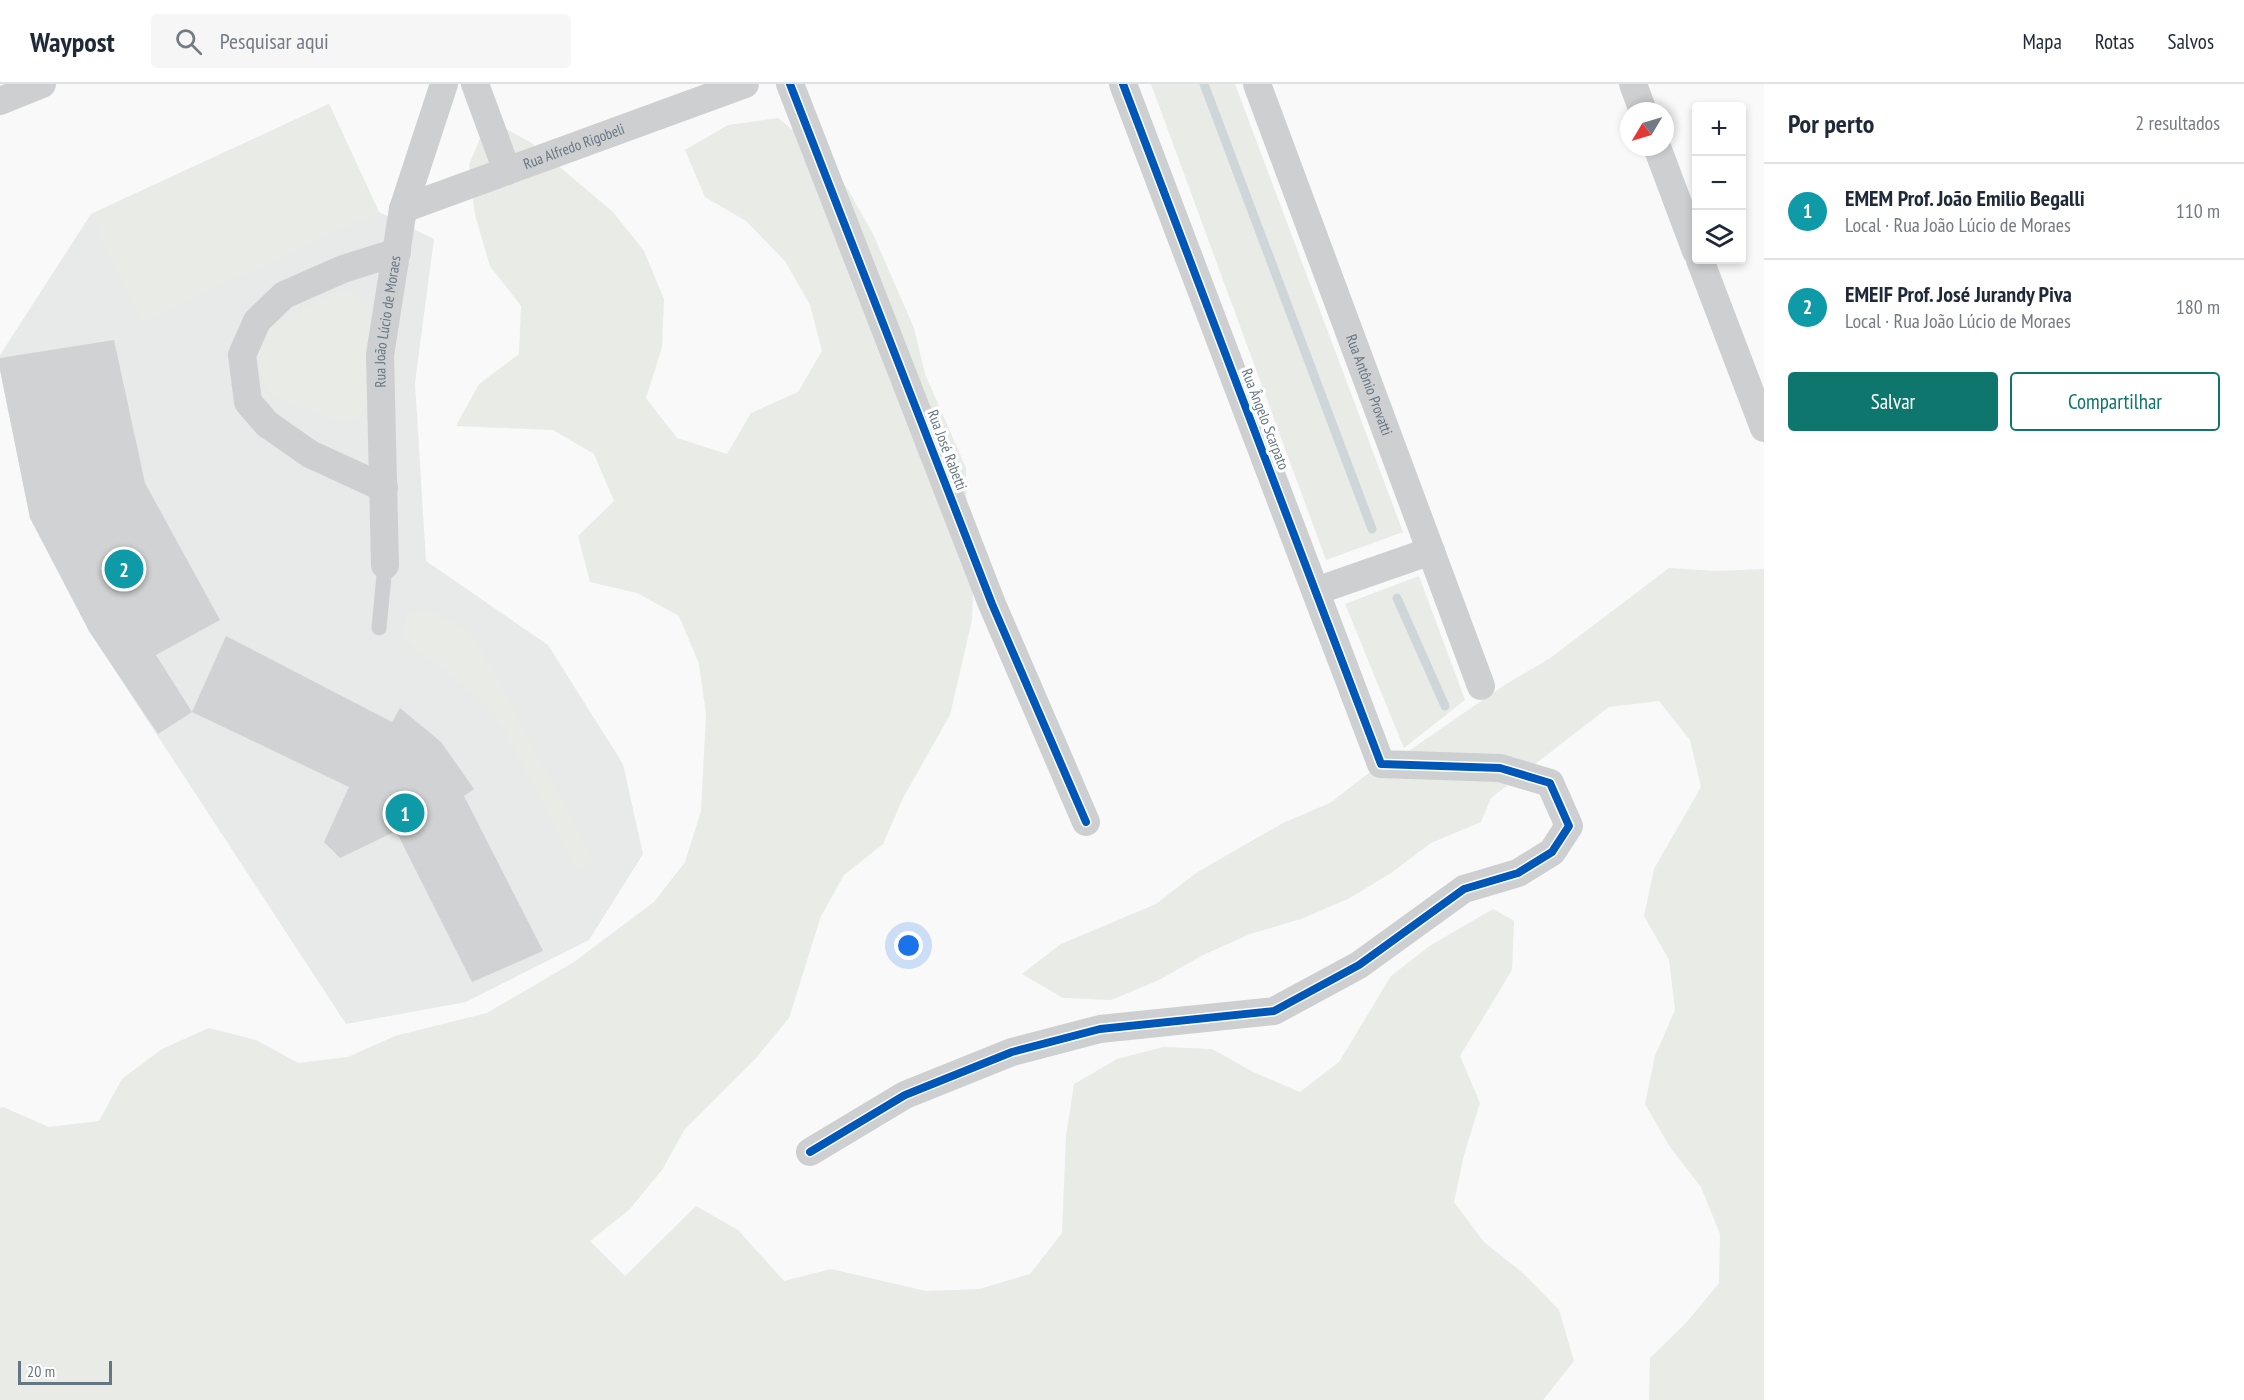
<!DOCTYPE html>
<html lang="pt">
<head>
<meta charset="utf-8">
<style>
  body { margin:0; font-family:"PT Sans Narrow",sans-serif; background:#f6f6f7; color:#1f2937 }
  .controls { position:absolute; right:18px; top:18px; display:grid; overflow:hidden; border-radius:6px; box-shadow:0 3px 9px #0003 }
  .controls button { width:54px; height:54px; display:grid; place-items:center; padding:0; border:0; border-bottom:2px solid #e0e1e3; background:#fff; color:#1f2937; font:30px sans-serif }
  .compass { position:absolute; left:1620px; top:18px; width:54px; height:54px; border-radius:50%; background:#fff; box-shadow:0 3px 9px #0003; rotate:232deg }
  .scale { position:absolute; left:18px; bottom:15px; width:94px; box-sizing:border-box; padding-left:6px; border:3px solid #657683; border-top:0; font-size:16px; line-height:21px; white-space:nowrap; color:#657683; -webkit-text-stroke:4px #fff; paint-order:stroke }
  .you { position:absolute; left:909px; top:862px; width:21px; height:21px; margin:-15px; border:4px solid #fff; border-radius:50%; background:#1a73e8; box-shadow:0 0 0 9px #1a73e833 }
  .badge { display:grid; place-items:center; width:39px; height:39px; border-radius:50%; background:#0f766e; color:#fff; font-size:20px; font-weight:700 }
  .pin { position:absolute; translate:-50% -50%; border:3px solid #fff; box-shadow:0 2px 6px #0006 }
  .list { margin:0; padding:0; list-style:none }
  h2 { display:flex; justify-content:space-between; align-items:center; height:78px; margin:0; padding:0 24px; font-size:26px }
  h2 small { font-size:20px; font-weight:400; color:#747a83 }
  .list li { display:grid; grid-template-columns:39px 1fr auto; gap:18px; align-items:center; box-sizing:border-box; height:96px; padding:0 24px; border-top:2px solid #e0e1e3 }
  .list b { display:block; font-size:22px; white-space:nowrap }
  .list p { margin:0; font-size:20px; white-space:nowrap; color:#747a83 }
  .list em { font-size:20px; font-style:normal; color:#747a83 }
  .actions { display:flex; gap:12px; padding:18px 24px }
  .actions a { flex:1; padding:14px 0; border:2px solid #0f766e; border-radius:6px; text-align:center; font-size:21px; color:#0f766e }
  .actions .main { background:#0f766e; color:#fff }
  .icon { flex:none; width:33px; height:33px; fill:none; stroke:currentColor; stroke-width:2; stroke-linecap:round; stroke-linejoin:round }
  .map { position:relative; flex:none; width:1764px; height:1316px; overflow:hidden }
  header { display:flex; align-items:center; gap:36px; box-sizing:border-box; height:84px; padding:0 30px; background:#fff; border-bottom:2px solid #e0e1e3 }
  header strong { font-size:28px }
  nav { display:flex; gap:33px; margin-inline-start:auto; font-size:21px }
  .search { width:420px; height:54px; background:#f6f6f7; display:flex; align-items:center; gap:15px; box-sizing:border-box; padding:0 21px; border-radius:6px; color:#747a83; font-size:22px }
  main { display:flex }
  aside { flex:1; background:#fff }
  .map>svg:first-child { display:block }
  .built { fill:#e8e9e9 }
  .green { fill:#e8ebe6 }
  .lines { fill:none; stroke-linecap:round; stroke-linejoin:round }
  .stream { stroke:#ced6d9; stroke-width:9 }
  .building { fill:#d0d2d3 }
  .service { stroke:#cecfd0; stroke-width:15 }
  .minor { stroke:#cecfd0; stroke-width:28 }
  .cycleway-casing { stroke:#fff; stroke-width:11 }
  .cycleway { stroke:#0057b8; stroke-width:8 }
  .labels { text-anchor:middle; stroke-width:6; stroke-linejoin:round; paint-order:stroke }
  .street-label { font-size:15px; fill:#657683; stroke:#fff }
</style>
</head>
<body>
<header>
<strong>Waypost</strong>
<div class="search"><svg class="icon" aria-label="search" viewBox="0 0 24 24"><circle cx="10" cy="10" r="6"/><path d="M15 15l6 6"/></svg>Pesquisar aqui</div>
<nav><a>Mapa</a><a>Rotas</a><a>Salvos</a></nav>
</header>
<main>
<div class="map">
<svg width="1764" height="1316" viewBox="0 0 1764 1316">
  <rect width="100%" height="100%" fill="#f9f9f9"/>
  <path class="built" d="M329,20L379,128L434,155L415,299L426,477L548,561L623,680L643,770L589,856L466,918L346,940L89,547L30,434L0,286V271L91,130Z"/>
  <path class="green" d="M1151,0H1235L1403,448L1326,476Z
    M329,20L379,128L141,238L91,130Z
    M778,34L818,66L848,106L873,150L914,244L925,290L966,384L967,438L974,488L972,536L950,631L903,714L883,760L844,791L821,832L789,934L756,974L685,1045L662,1086L629,1126L590,1157L625,1192L696,1122L738,1146L784,1197L831,1185L926,1207L979,1205L1030,1190L1062,1149L1066,1052L1074,1000L1117,975L1163,963L1212,965L1253,988L1300,1008L1339,978L1391,892L1431,861L1493,825L1514,837L1512,886L1460,972L1480,1019L1464,1071L1454,1118L1484,1158L1524,1190L1559,1226L1574,1277L1543,1316H0V1024L3,1023L49,1043L99,1037L122,995L162,965L209,944L256,956L298,979L348,973L395,952L487,929L574,878L654,818L685,778L701,727L706,630L699,580L679,532L637,509L590,498L578,452L614,417L594,370L553,346L456,342L479,300L519,270L521,222L490,182L475,131L469,81L488,35L530,58L613,128L644,167L664,215L662,263L646,314L677,354L727,370L751,329L798,308L822,267L810,221L785,177L746,137L705,113L685,66L728,41Z
    M345,206L356,210L370,227L368,315C366,325 361,335 349,337C337,338 324,331 313,327C304,324 293,321 283,317C257,304 251,268 268,246C278,232 319,217 336,209Z
    M1669,484L1717,487L1764,485V1316H1649L1650,1274L1686,1239L1719,1199L1720,1150L1701,1103L1670,1063L1645,1020L1655,972L1675,926L1669,876L1644,832L1654,785L1701,703L1690,656L1659,617L1609,623L1491,714L1481,738L1431,759L1391,789L1348,815L1301,835L1250,850L1203,871L1159,896L1111,916L1063,914L1022,890L1061,860L1156,820L1196,789L1283,739L1330,719L1370,688L1413,664L1506,600L1549,575Z
    M1419,492L1465,616L1404,664L1345,520Z
    M421,526C443,529 458,541 475,554L591,772L592,778L588,783L581,784L575,781L503,644L485,621L452,591L415,565L406,555L403,548L407,532Z"/>
  <g class="lines">
    <path class="stream" d="M1204,0L1372,445
      M1397,514L1445,622"/>
  </g>
  <path class="building" d="M114,256L145,399L220,536L156,571L192,628L158,650L89,547L30,434L0,286V274Z
    M226,552L392,638L400,624L441,658L474,705L464,712L543,867L472,898L396,747L340,774L324,758L349,703L192,628Z"/>
  <g class="lines">
    <path class="service" d="M379,544L385,481"/>
    <g class="minor">
      <path d="M475,0L507,87"/>
      <path d="M790,0L992,520L1086,738"/>
      <path id="s1" d="M1257,0L1481,602"/>
      <path d="M1633,0L1643,27"/>
      <path d="M0,17L42,0"/>
      <path d="M1657,63L1696,167"/>
      <path id="s2" d="M403,125L745,0"/>
      <path d="M1700,176L1764,344"/>
      <path d="M384,404L310,370L267,340L248,318L242,271L257,237L284,211L343,185L397,168"/>
      <path id="s3" d="M385,481L380,271L403,125L444,0"/>
      <path d="M1316,507L1431,467"/>
      <path d="M810,1068L905,1011L1012,968L1100,945L1274,927L1359,881L1464,805L1518,789L1552,768L1569,742L1550,699L1500,684L1381,680L1123,0"/>
    </g>
    <defs>
      <path id="cycleway" d="M790,0L992,520L1086,738
        M810,1068L905,1011L1012,968L1100,945L1274,927L1359,881L1464,805L1518,789L1552,768L1569,742L1550,699L1500,684L1381,680L1123,0"/>
    </defs>
    <use href="#cycleway" class="cycleway-casing"/>
    <use href="#cycleway" class="cycleway"/>
  </g>
  <g class="labels">
    <g class="street-label">
      <text dy="5" stroke="none"><textPath href="#s2" startOffset="182">Rua Alfredo Rigobeli</textPath></text>
      <text dy="5" stroke="none"><textPath href="#s3" startOffset="244">Rua João Lúcio de Moraes</textPath></text>
      <text dy="5" stroke="none"><textPath href="#s1" startOffset="321">Rua Antônio Provatti</textPath></text>
      <text transform="translate(1265 335) rotate(69)" y="5">Rua Ângelo Scarpato</text>
      <text transform="translate(947 366) rotate(69)" y="5">Rua José Rabetti</text>
    </g>
  </g>
</svg>
<div class="controls">
<button>+</button>
<button>−</button>
<button><svg class="icon" aria-label="layers" viewBox="0 0 24 24"><path d="M12 4l9 5-9 5-9-5zM3 14l9 5 9-5"/></svg></button>
</div>
<svg class="compass" viewBox="-18 -18 36 36"><path d="M0-13l5 13h-10z" fill="#e53935"/><path d="M0 13l5-13h-10z" fill="#747a83"/></svg>
<div class="scale">20 m</div>
<div class="you"></div>
<div class="pin badge" style="left:405px;top:729px;background:#0f9aa8">1</div>
<div class="pin badge" style="left:124px;top:485px;background:#0f9aa8">2</div>
</div>
<aside>
<h2>Por perto<small>2 resultados</small></h2>
<ul class="list">
<li><span class="badge" style="background:#0f9aa8">1</span><div><b>EMEM Prof. João Emilio Begalli</b><p>Local · Rua João Lúcio de Moraes</p></div><em>110 m</em></li>
<li><span class="badge" style="background:#0f9aa8">2</span><div><b>EMEIF Prof. José Jurandy Piva</b><p>Local · Rua João Lúcio de Moraes</p></div><em>180 m</em></li>
</ul>
<div class="actions"><a class="main">Salvar</a><a>Compartilhar</a></div>
</aside>
</main>
</body>
</html>
